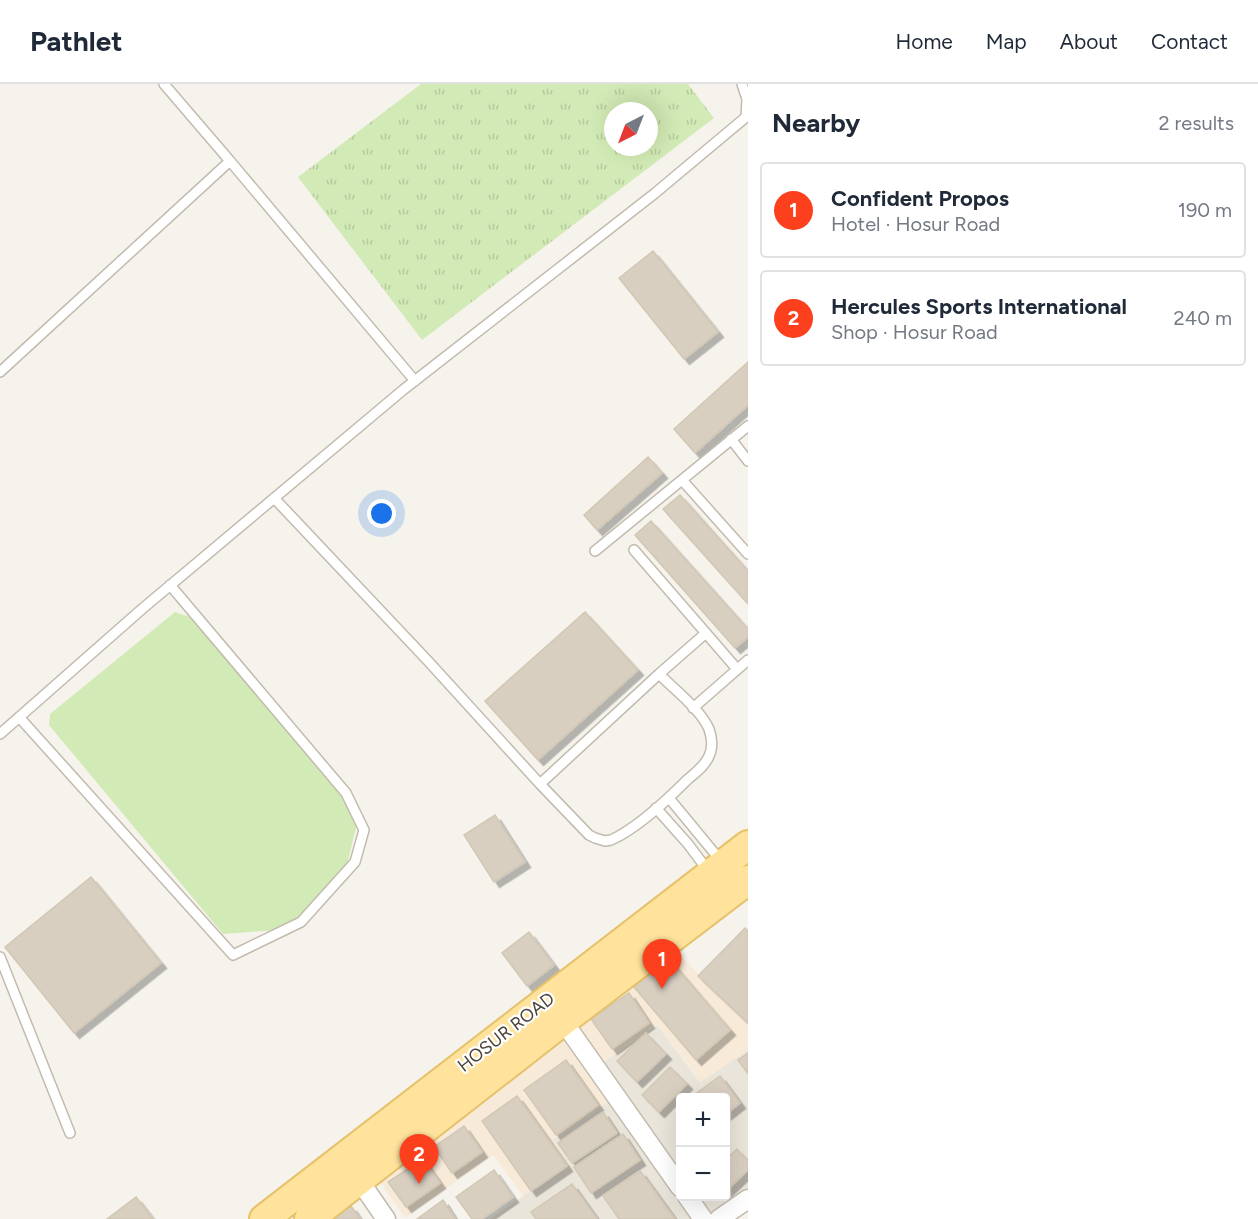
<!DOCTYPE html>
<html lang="en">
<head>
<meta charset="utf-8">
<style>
  body { margin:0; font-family:Figtree,sans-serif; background:#f2f2f3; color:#1f2937 }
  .controls { position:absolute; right:18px; bottom:18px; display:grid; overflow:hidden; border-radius:6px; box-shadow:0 6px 24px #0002 }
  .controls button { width:54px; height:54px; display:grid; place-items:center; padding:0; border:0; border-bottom:2px solid #e0e1e3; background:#fff; color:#1f2937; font:30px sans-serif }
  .compass { position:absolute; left:604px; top:18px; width:54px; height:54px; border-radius:50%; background:#fff; box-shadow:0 6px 24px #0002; rotate:222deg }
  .you { position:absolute; left:382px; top:430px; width:21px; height:21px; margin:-15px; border:4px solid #fff; border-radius:50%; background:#1a73e8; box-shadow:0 0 0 9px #1a73e833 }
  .badge { display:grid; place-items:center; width:39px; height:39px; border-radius:50%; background:#fc3f1d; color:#fff; font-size:20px; font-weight:700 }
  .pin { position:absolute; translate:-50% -50px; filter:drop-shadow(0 2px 3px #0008) }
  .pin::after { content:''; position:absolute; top:32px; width:21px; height:18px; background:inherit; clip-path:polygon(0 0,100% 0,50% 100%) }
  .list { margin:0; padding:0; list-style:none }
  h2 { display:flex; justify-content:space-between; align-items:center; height:78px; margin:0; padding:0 24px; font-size:26px }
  h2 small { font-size:20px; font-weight:400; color:#747a83 }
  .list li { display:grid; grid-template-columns:39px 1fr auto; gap:18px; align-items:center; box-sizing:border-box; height:96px; margin:0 12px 12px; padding:0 12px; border:2px solid #e0e1e3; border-radius:6px }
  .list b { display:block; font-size:22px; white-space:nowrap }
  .list p { margin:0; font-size:20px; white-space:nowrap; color:#747a83 }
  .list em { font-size:20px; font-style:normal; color:#747a83 }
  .map { position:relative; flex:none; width:748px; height:1135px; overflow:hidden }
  header { display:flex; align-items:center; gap:36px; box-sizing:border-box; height:84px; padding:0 30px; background:#fff; border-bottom:2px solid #e0e1e3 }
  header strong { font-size:28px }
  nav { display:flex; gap:33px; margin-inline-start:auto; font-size:21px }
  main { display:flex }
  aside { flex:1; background:#fff }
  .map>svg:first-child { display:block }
  .residential { fill:#eae5da; fill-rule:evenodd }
  .commercial { fill:#f7ead8 }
  .grass { fill:#d2eab5 }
  .park { fill:url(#park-tufts); fill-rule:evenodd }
  .building { fill:#d8cfc1; stroke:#d3c7b4; stroke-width:1.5; filter:url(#shadow) }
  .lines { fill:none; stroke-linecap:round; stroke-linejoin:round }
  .lane-casing { stroke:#c2bbae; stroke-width:12 }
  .street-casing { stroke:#c2bbae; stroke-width:21 }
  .primary-casing { stroke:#e6c16a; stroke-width:32 }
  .lane { stroke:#fff; stroke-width:9 }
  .street { stroke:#fff; stroke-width:18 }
  .primary { stroke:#ffe39c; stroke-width:28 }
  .labels { text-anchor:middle; stroke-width:4.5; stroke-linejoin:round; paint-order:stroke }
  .street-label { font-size:18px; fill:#4b4439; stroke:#fff }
</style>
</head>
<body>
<header>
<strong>Pathlet</strong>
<nav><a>Home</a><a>Map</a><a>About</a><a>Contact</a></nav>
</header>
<main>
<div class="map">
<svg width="748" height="1135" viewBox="0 0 748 1135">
  <defs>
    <pattern id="park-tufts" width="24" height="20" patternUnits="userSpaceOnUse" patternTransform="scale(1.5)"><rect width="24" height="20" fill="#d2eab5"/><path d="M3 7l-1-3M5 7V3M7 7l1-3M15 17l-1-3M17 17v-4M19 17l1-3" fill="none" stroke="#b6ca9c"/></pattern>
    <filter id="shadow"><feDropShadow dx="5.5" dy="5.5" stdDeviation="0" flood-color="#0004"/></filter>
  </defs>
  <rect width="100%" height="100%" fill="#f6f3ec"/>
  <path class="residential" d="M657,941L700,998L748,966V1106L707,1135H490L569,1080L552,1056L589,988ZM680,1014H726V1112H680Z"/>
  <path class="commercial" d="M676,867L748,940V966L701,998L657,941L589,988L610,1017L553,1056L569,1080L523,1112L493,1071L405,1134L376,1092Z"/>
  <path class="grass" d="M175,528L190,533L359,732L346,784L332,808L298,834L277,846L223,850L49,641L50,630Z"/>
  <path class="park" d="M421,0H688L714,34L422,256L298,93ZM613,27H649V63H613Z"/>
  <path class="building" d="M653,167L718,248L684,275L619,194Z
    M748,278V321L695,369L674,345Z
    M648,373L662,389L597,446L584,431Z
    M680,411L748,487V520L663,425Z
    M651,437L748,545V553L735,564L635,451Z
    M585,528L638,586L538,676L485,617Z
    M495,731L525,778L494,798L464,751Z
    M91,793L161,879L74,949L5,863Z
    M745,844L748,847V939L698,892Z
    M529,848L554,881L527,902L502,869Z
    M668,874L730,946L696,976L634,903Z
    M629,909L649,939L612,965L591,935Z
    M646,949L666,970L637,998L617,977Z
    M748,969V990L738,976Z
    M566,976L598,1021L556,1051L524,1006Z
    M670,983L687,1000L659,1028L642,1011Z
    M720,992L740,1019L726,1030V1014H696L694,1011Z
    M517,1012L567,1082L531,1107L482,1037Z
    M603,1028L617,1049L572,1079L558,1059Z
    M464,1042L482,1068L452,1089L434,1063Z
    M623,1050L640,1076L591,1109L574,1083Z
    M737,1065L748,1077V1086L726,1107V1075Z
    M423,1075L440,1099L406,1123L388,1098Z
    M494,1086L513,1113L482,1135H472L456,1113Z
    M640,1087L675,1135H619L603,1112Z
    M572,1100L597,1135H536L531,1128Z
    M136,1113L153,1135H107Z
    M443,1116L455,1135H417Z
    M351,1122L360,1135H333Z"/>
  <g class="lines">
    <defs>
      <path id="lane" d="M230,77L415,297
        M0,288L230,77L164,0
        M731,355L748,377
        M682,396L748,470
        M274,414L428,577L540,700L589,751L595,754L605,757L611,756L619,752C644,738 667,716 687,696C695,689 705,682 709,672C713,664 712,654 709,645C700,625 675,606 659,590L540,700
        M634,466L737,585
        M595,467L748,342
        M659,590L706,549
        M693,624L748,576
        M19,633L233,871L301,838L355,778L364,746L346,709L170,501
        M0,650L142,525L403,306L654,110L746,33L747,15L742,0
        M669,714L721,777
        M656,724L688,760L709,788
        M0,873L70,1049"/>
      <path id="street" d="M563,937L680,1103
        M359,1096L386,1135
        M687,1112L703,1135
        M719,1135L748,1115"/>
      <path id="primary" d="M264,1135L748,761
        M309,1135L563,937L748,796"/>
    </defs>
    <use href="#lane" class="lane-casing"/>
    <use href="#street" class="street-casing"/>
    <use href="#primary" class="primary-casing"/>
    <use href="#lane" class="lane"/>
    <use href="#street" class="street"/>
    <use href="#primary" class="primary"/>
  </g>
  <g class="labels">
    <g class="street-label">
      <text transform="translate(506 948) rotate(-38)" y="6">HOSUR ROAD</text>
    </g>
  </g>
</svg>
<div class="controls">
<button>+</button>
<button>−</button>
</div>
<svg class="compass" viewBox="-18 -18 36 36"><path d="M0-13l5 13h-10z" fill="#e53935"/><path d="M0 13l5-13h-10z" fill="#747a83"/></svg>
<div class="you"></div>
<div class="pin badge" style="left:662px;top:905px">1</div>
<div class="pin badge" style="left:419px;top:1100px">2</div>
</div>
<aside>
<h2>Nearby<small>2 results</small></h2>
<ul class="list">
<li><span class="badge">1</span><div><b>Confident Propos</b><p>Hotel · Hosur Road</p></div><em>190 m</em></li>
<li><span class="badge">2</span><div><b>Hercules Sports International</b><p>Shop · Hosur Road</p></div><em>240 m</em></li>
</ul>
</aside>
</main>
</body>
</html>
